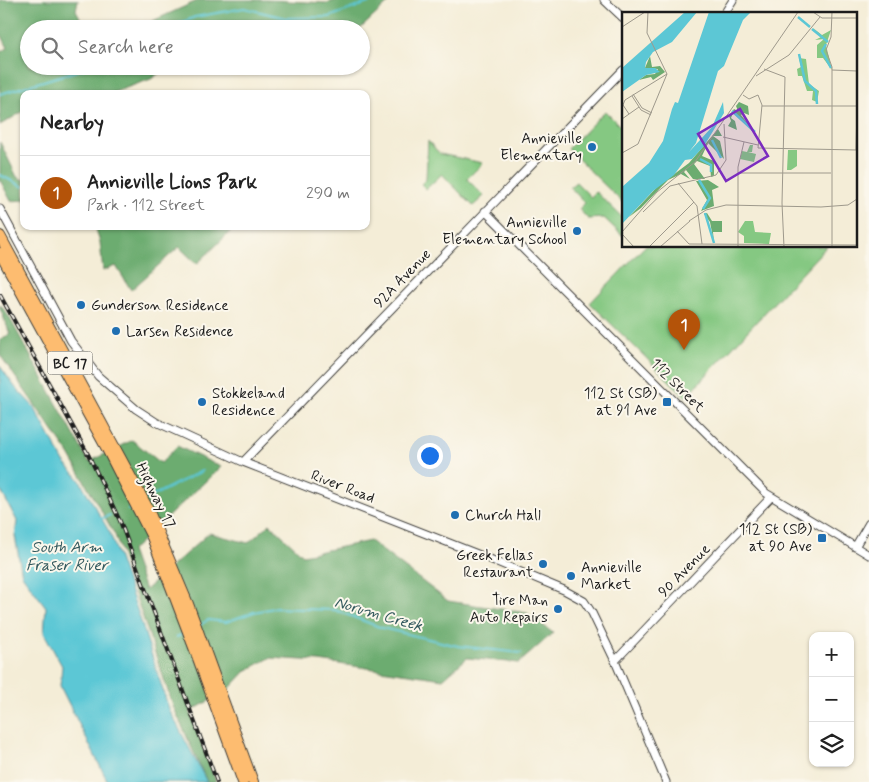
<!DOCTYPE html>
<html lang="en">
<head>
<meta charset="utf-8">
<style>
  body { margin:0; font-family:Mynerve,sans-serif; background:#f6f6f6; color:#222 }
  .controls { position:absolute; right:15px; bottom:15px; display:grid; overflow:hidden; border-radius:10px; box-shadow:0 1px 4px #0004 }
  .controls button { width:45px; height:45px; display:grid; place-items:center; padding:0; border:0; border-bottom:1px solid #e0e0e0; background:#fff; color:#222; font:25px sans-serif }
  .you { position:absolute; left:429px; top:455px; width:18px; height:18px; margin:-12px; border:4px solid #fff; border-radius:50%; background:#1a73e8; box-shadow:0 0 0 8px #1a73e833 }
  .badge { display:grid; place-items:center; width:32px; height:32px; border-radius:50%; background:#b45309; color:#fff; font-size:16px; font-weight:700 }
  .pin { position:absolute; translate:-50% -41px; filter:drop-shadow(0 1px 2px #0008) }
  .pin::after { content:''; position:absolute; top:26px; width:18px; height:15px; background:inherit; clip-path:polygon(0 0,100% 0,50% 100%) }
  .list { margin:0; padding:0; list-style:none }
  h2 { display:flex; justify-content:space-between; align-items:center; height:65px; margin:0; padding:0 20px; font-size:21px }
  h2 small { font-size:16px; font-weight:400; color:#767676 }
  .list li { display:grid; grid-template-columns:32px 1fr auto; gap:15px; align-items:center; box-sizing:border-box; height:75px; padding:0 20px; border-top:1px solid #e0e0e0 }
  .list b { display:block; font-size:19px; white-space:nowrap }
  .list p { margin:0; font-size:16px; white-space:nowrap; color:#767676 }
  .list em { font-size:16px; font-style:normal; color:#767676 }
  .icon { flex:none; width:28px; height:28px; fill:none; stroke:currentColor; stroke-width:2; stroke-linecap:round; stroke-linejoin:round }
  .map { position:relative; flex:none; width:869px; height:782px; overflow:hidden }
  .search { position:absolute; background:#fff; box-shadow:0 1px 4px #0004; left:20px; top:20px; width:350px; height:55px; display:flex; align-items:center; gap:12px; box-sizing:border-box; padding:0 18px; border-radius:28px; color:#767676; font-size:19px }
  .panel { position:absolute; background:#fff; box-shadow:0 1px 4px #0004; left:20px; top:90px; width:350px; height:140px; border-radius:10px }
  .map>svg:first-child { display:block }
  .green { fill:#85c882; stroke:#50724f }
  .forest { fill:#6cac70; stroke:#446446 }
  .water { fill:#5cc7d5; stroke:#3c7278 }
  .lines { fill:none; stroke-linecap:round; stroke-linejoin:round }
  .stream { stroke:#5cc7d5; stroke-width:2 }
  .tertiary-casing { stroke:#3c3b38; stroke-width:9 }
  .motorway-casing { stroke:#3c3b38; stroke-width:12 }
  .tertiary { stroke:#fff; stroke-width:7 }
  .motorway { stroke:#fdbc6f; stroke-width:10 }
  .rail-casing { stroke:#1c1c1c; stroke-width:4 }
  .rail { stroke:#fbf7ec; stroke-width:2; stroke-dasharray:5.5; stroke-linecap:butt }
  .poi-dot { fill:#1f6fb2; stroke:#fbf7ec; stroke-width:2 }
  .labels { text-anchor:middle; stroke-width:4; stroke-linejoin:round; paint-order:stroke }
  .shield { fill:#fbf7ec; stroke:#5f5e5a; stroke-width:1 }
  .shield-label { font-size:14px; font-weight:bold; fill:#1c1c1c }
  .poi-label { font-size:15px; fill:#1c1c1c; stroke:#fbf7ec; text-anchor:end }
  .street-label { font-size:15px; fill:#1c1c1c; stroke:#fbf7ec }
  .water-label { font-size:16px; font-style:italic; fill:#32585d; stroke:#fbf7ec }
  .inset-river { fill:none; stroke:#5cc7d5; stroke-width:2.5 }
  .inset-road { fill:none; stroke:#9e998c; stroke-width:1 }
  .view { fill:#7b2cbf; fill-opacity:0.15; stroke:#7b2cbf; stroke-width:2.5 }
  .inset-edge { fill:none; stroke:#1c1c1c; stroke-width:2.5 }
</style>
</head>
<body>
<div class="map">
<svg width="869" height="782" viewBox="0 0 869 782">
  <rect width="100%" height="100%" fill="#fbf7ec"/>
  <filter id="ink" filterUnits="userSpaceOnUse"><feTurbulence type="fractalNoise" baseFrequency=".02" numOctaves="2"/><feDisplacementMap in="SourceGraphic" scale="10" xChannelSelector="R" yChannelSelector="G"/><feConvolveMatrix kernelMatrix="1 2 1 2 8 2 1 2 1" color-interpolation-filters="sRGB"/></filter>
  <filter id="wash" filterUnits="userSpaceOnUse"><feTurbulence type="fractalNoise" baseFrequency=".0096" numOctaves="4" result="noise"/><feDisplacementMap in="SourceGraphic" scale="20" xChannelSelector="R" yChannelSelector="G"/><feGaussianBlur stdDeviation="1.12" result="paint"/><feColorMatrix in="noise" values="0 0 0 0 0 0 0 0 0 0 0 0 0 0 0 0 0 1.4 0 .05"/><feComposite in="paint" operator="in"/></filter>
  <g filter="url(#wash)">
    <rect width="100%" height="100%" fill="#f4edd7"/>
    <path class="green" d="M605,111L623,129V203L568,149Z
      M428,141L440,154L483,163L467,179L484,196L473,206L442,174L426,189L421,184L426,179Z
      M576,182L591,197L596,192L623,218V236L604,218L588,219L579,209L585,203L570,187Z
      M645,246H827L686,397L590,303Z"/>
    <path class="forest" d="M0,0H78L76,10L86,29H29V66H169L151,79L109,94H24V111L0,125V52L8,48L0,32Z
      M199,0H266L327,3L337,0H394L387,4L360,29H135Z
      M0,142L17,177L24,180V200L11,201L0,180Z
      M95,226H236L197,264L179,247L131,290L116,266L103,271L100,242Z
      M0,304L8,315L89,462L132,440L161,463L177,446L221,467L131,551L145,590L209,533L248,543L270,524L303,555L370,541L448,601L527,613L553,633L519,663L467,658L443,679L319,661L270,658L247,670L229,689L190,712L216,782H207L173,706L115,535L69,454L0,355V340L10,334L0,308Z"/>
    <path class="water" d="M0,366L15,387L34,407L64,462L79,479L110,533L139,615L169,709L207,782H108L60,686L62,666L44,633L46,607L22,575L15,536L17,521L0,489Z"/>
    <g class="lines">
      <path class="stream" d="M166,29L195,17L244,8L286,18L329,17L376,0
        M0,94L93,66
        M0,175L24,187
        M146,499L202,471
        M128,510L134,506
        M101,519L110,515
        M200,625L208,620L226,622L254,612L274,608L335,610L382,628L458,646L521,653
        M177,637L185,633"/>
    </g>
  </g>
  <g filter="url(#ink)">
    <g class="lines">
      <defs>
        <path id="tertiary" d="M604,0L623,18
          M724,14L733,0
          M0,209L71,341L98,376L136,409L156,422L180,433L243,462L485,557L564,590L584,601L592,613L615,661L666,782
          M485,211L766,493L869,555
          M243,462L623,70
          M855,547L869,523
          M615,661L771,497"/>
        <path id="motorway" d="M0,236L147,507L188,604L253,782
          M0,253L105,445L152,537L195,650L243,782"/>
      </defs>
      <use href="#tertiary" class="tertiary-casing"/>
      <use href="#motorway" class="motorway-casing"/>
      <use href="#tertiary" class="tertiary"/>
      <use href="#motorway" class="motorway"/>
      <defs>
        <path id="rail" d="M0,295L89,456L120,521L217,782"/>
      </defs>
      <use href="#rail" class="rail-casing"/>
      <use href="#rail" class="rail"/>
    </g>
  </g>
  <g class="poi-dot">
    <circle cx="592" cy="147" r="5"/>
    <circle cx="577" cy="231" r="5"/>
    <circle cx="81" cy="305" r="5"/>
    <circle cx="116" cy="331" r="5"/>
    <circle cx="202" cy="402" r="5"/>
    <rect x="662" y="397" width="10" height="10" rx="2.5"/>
    <circle cx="455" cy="515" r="5"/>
    <rect x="817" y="533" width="10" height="10" rx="2.5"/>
    <circle cx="543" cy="564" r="5"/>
    <circle cx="571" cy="576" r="5"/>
    <circle cx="558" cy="609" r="5"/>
  </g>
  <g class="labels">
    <rect class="shield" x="47.5" y="351.5" width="45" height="23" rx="4"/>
    <g class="shield-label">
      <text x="70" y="368">BC 17</text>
    </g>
    <g class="poi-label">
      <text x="582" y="143">Annieville<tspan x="582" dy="17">Elementary</tspan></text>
      <text x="567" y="227">Annieville<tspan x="567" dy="17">Elementary School</tspan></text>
      <text x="91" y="310" text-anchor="start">Gunderson Residence</text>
      <text x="126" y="336" text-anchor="start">Larsen Residence</text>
      <text x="212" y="398" text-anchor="start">Stokkeland<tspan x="212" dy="17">Residence</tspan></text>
      <text x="657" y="398">112 St (SB)<tspan x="657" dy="17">at 91 Ave</tspan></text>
      <text x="465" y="520" text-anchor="start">Church Hall</text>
      <text x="812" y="534">112 St (SB)<tspan x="812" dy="17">at 90 Ave</tspan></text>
      <text x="533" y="560">Greek Fellas<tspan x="533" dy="17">Restaurant</tspan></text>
      <text x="581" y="572" text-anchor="start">Annieville<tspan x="581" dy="17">Market</tspan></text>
      <text x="548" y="605">Tire Man<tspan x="548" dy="17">Auto Repairs</tspan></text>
    </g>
    <g class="street-label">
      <text transform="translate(402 278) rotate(-46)" y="5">92A Avenue</text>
      <text transform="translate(678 385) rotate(45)" y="5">112 Street</text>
      <text transform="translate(343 486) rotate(21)" y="5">River Road</text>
      <text transform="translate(156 495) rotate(64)" y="5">Highway 17</text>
      <text transform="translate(684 570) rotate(-46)" y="5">90 Avenue</text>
    </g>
    <g class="water-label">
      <text x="67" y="552">South Arm<tspan x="67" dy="18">Fraser River</tspan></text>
      <text transform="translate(379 613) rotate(16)" y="6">Norum Creek</text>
    </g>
  </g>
  <g transform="translate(622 12)">
    <rect width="235" height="235" fill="#f4edd7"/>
    <path d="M191,16L200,23L209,18L204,33L210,58L201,46H195V33L202,27L193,28L199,25ZM177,46L184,47L187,72L197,79L195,90L190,88L191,79H185L180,64H176L175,57L179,55ZM128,133H131L130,140H126L134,142L132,150L118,147L120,139L125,140ZM166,138H175V154L169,158H165ZM123,209H131L133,220L149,221L147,232L122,231V224L116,220Z" fill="#85c882"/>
    <path d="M28,44L30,55L38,54L43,60L31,68L29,65L17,68L24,63L33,62L36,57L23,56ZM117,90L126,94L127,103L122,101L119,103L132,119L111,101L109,106L113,109L115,118L106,114L109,109L107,104L112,97L116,99L114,94ZM96,117L100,124H91L98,129L102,147L86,131L80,144L92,149V164L89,165L88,154L75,149L72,152L83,167H71L64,158L62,160L68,167L59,162L46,168L19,196L7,205L35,175L67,151ZM86,168L97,175L90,178L92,194L79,199L85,188L74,169ZM85,201L90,209H100V220H91L92,231L88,210L82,202Z" fill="#6cac70"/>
    <path d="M63,0H75L50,30L31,40L24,50L23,56H33L38,60L24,63L0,80V56ZM87,0H129L121,8L102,54L96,59L74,131L67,140L90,115L101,90L102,101L82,134L70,147L63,148L52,163L31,179L0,212V175L27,151L41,129L50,97L53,90L56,91Z" fill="#5cc7d5"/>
    <path class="inset-river" d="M176,5L188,15M190,17L206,30M204,32L200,39L209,56M177,42L183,69L194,79L195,92M110,99L133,120M90,128L99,146M78,147L89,153V160M77,168L88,186L81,197M83,201L92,231"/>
    <path class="inset-road" d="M26,0L25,21L45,62M191,0L200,6H235M0,15L23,0M142,57L163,65L160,191L162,235M210,58L235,59M134,64L167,43L198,5M11,82L20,96L30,101M121,83L127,87L136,83L140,93L136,136L235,138M10,84L19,98L29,103M140,94H211M211,94H235M0,107L17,95M101,125L136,133M234,138L235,94M0,141L16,132L45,62L3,88L1,93L7,102M116,161H209M56,171L75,194L80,232M21,200L48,174L94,163L104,148L102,112M67,209L84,198L104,193L199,195L226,193L235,187M55,219L67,232L235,233M0,220L35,180L73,150L176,0M0,222L12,235M27,235L72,190M38,235L68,209M116,235V155L122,130M210,235V55L204,38L209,25L210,0"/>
    <path class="view" d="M118,97L146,144L104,169L76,122Z"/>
    <rect width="235" height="235" class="inset-edge"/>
  </g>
</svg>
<div class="controls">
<button>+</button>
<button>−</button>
<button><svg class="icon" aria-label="layers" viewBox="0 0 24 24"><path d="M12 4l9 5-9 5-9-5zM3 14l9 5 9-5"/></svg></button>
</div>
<div class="you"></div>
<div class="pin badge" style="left:684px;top:350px">1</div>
<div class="search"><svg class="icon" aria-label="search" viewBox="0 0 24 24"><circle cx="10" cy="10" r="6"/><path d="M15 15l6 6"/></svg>Search here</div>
<section class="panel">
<h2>Nearby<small></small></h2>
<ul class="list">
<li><span class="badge">1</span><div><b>Annieville Lions Park</b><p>Park · 112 Street</p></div><em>290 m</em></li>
</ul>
</section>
</div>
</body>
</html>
